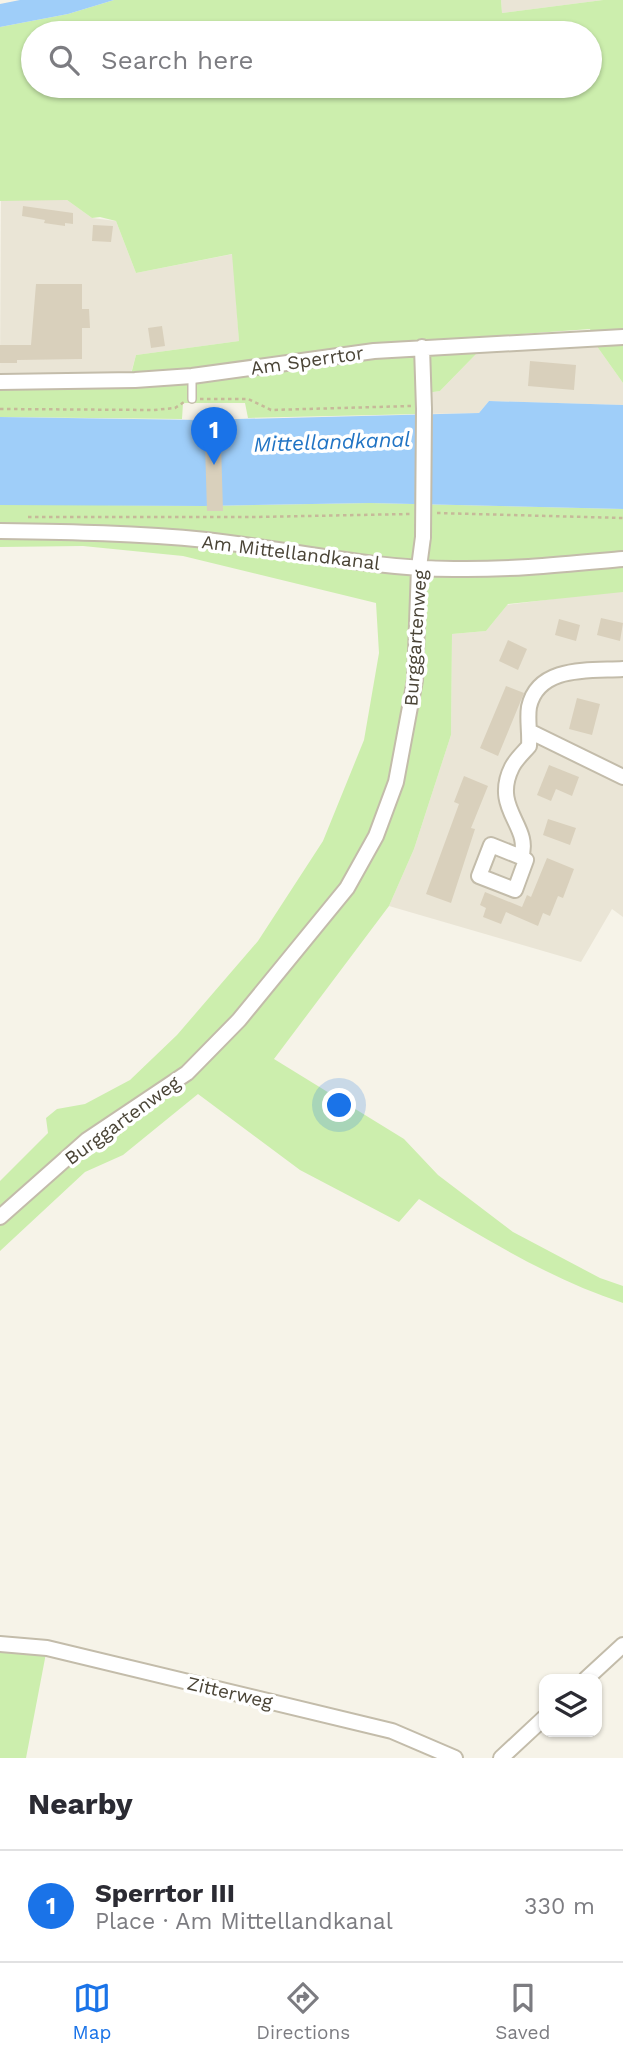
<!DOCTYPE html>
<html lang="en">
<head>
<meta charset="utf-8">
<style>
  body { margin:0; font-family:"Work Sans",sans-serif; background:#f2f2f3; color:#2b2b33 }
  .controls { position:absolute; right:21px; bottom:21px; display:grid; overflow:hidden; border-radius:14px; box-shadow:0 2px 5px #0004 }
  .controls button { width:63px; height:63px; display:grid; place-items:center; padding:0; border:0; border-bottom:2px solid #e1e1e2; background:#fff; color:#2b2b33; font:35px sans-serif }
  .you { position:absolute; left:340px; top:1106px; width:24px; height:24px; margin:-18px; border:5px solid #fff; border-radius:50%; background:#1a73e8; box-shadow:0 0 0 10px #1a73e833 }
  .badge { display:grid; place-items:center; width:46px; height:46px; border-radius:50%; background:#1a73e8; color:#fff; font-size:23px; font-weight:700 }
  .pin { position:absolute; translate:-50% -58px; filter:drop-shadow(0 2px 4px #0008) }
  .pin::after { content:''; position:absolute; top:37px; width:24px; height:21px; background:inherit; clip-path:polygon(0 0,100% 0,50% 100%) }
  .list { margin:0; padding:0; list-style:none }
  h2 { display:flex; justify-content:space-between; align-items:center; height:91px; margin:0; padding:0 28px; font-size:30px }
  h2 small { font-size:23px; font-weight:400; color:#7c7c81 }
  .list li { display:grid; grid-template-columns:46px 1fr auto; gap:21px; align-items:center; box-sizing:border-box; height:112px; padding:0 28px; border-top:2px solid #e1e1e2 }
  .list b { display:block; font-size:26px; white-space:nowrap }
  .list p { margin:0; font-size:23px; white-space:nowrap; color:#7c7c81 }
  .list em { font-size:23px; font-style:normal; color:#7c7c81 }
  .icon { flex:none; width:38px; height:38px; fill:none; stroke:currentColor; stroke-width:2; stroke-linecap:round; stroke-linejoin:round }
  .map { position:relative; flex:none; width:623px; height:1758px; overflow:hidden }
  .search { position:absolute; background:#fff; box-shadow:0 2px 5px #0004; left:21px; right:21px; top:21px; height:77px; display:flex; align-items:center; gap:18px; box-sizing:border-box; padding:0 24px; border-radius:38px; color:#7c7c81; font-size:26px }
  .sheet { height:203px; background:#fff }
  nav { display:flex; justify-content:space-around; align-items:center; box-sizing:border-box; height:98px; border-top:2px solid #e1e1e2; background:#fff; font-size:19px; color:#7c7c81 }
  nav a { display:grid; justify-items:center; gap:4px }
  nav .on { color:#1a73e8 }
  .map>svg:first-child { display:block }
  .residential { fill:#eae5d6 }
  .green { fill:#cceead; fill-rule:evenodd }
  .water { fill:#9fcef9 }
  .building { fill:#d9d0bc }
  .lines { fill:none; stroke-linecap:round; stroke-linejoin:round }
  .lane-casing { stroke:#c3bcaa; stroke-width:10 }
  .street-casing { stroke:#c3bcaa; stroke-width:18 }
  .path { stroke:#c6b999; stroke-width:2.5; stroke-dasharray:3.5 3.5; stroke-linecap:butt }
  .lane { stroke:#fff; stroke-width:7 }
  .street { stroke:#fff; stroke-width:14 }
  .street-bridge-casing { stroke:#c3bcaa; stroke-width:18; stroke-linecap:butt }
  .street-bridge { stroke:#fff; stroke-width:14 }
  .labels { text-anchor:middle; stroke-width:7; stroke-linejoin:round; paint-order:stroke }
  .street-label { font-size:19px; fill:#4a4436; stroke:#fff }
  .water-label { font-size:21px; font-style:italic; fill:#2174c4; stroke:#fff }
</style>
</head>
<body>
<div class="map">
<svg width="623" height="1758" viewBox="0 0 623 1758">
  <rect width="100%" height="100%" fill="#f6f3e8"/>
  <path class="residential" d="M501,0H603L502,13Z
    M1,200H67L92,218L116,221L136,273L233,254L239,341L136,355L131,373L0,374Z
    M596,345L623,383V405L489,401L479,413L420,414L419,394L440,391L479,351Z
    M623,590V917L612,909L581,962L389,906L414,849L451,735L452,634L486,631L507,605Z"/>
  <path class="green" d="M114,0H501L502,13L603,0H623V383L596,345L590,329L481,337L479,351L440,391L420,394V414L248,418L245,403H183L182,419L0,417V387L128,386L136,355L239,341L232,254L136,273L116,221L100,217L92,218L67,200L0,201V27L68,14ZM33,33H590V86H33Z
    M370,503L623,509V592L508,604L486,631L452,634L451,735L414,849L389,906L274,1059L404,1139L438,1175L513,1232L600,1278L623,1286V1303C550,1279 484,1238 419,1199L399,1222L300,1170L198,1094L123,1155L85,1172L0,1251V1181L48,1133L46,1118L57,1109L85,1104L130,1080L177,1035L258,941L323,841L364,740L379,653L376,603L183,556L83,546L0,547V504L204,506Z
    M0,1644L47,1648L26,1758H0Z"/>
  <path class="water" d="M20,0H114L68,14L0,27V4Z
    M489,401L623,405V509L370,503L204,506L0,505V417L200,420L479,413Z"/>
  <path class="building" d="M23,206L73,213V224L65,223V226L44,223L45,220L22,216Z
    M93,225L113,226L111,242L92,241Z
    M36,284H82V309H89L90,328H82V359L17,360V363H0V345H31Z
    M162,326L165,346L151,348L148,328Z
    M530,361L576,365L574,390L528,386Z
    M204,411H220L223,511H207Z
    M601,618L623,623L620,641L597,635Z
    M559,619L580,625L576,641L555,635Z
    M508,640L527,649L518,670L499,661Z
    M506,686L524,693L498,756L480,748Z
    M577,698L600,704L592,735L569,729Z
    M549,765L579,777L572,796L556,789L551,801L537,795Z
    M464,776L488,786L471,828L475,829L451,903L426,894L459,804L454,802Z
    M548,819L576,828L570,845L543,835Z
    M547,858L574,869L563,898L558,896L550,916L543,913L538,926L506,912L501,924L483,917L486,908L480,905L485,892L522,907L527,895L531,897Z"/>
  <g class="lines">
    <defs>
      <path id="lane" d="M192,399V376"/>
      <path id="street" d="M422,347L424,409
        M0,382L135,380L192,376L374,351L623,337
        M0,531C69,532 138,533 206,540C289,549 371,569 454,569C510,570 567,564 623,559
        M531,732L623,777
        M521,857L491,845L479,876L515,890L526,860L521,857C532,826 491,809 512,767C516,759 524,752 529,746C530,733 527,719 529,707C538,665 590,671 623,669
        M0,1217L87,1140L187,1073L239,1020L347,888L376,836L396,782L415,680L419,567L423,537
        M0,1644L47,1648L392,1731L455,1758
        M586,1679L623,1645
        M501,1758L544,1718"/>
    </defs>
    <use href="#lane" class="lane-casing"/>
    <use href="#street" class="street-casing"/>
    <path class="path" d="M200,399H248L271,410L411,406
      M0,409L154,410L175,408L184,402
      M437,513L623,518
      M28,517H256L410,514"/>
    <use href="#lane" class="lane"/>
    <use href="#street" class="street"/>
    <defs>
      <path id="street-bridge" d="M423,537L424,409"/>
    </defs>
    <use href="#street-bridge" class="street-bridge-casing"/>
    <use href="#street-bridge" class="street-bridge"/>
  </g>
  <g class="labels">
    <g class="street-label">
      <text transform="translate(307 360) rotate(-8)" y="7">Am Sperrtor</text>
      <text transform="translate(291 552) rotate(7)" y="7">Am Mittellandkanal</text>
      <text transform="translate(415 638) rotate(-86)" y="7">Burggartenweg</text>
      <text transform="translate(122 1120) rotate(-36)" y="7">Burggartenweg</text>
      <text transform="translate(230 1692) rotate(13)" y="7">Zitterweg</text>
    </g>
    <g class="water-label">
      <text transform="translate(332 442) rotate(-2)" y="7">Mittellandkanal</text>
    </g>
  </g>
</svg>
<div class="controls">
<button><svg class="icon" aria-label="layers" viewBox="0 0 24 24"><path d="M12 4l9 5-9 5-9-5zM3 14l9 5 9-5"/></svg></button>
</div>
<div class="you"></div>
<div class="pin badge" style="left:214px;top:465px">1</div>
<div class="search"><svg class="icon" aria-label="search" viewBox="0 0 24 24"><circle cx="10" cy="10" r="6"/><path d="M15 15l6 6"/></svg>Search here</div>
</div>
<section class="sheet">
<h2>Nearby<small></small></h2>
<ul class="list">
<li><span class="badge">1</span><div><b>Sperrtor III</b><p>Place · Am Mittellandkanal</p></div><em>330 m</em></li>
</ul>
</section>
<nav>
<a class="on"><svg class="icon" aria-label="map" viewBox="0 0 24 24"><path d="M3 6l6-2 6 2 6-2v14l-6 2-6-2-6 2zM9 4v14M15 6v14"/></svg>Map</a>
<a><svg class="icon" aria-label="directions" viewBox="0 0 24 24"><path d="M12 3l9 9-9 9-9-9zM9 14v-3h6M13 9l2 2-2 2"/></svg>Directions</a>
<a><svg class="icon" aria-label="saved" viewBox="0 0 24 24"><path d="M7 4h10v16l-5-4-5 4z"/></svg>Saved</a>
</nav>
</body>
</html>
